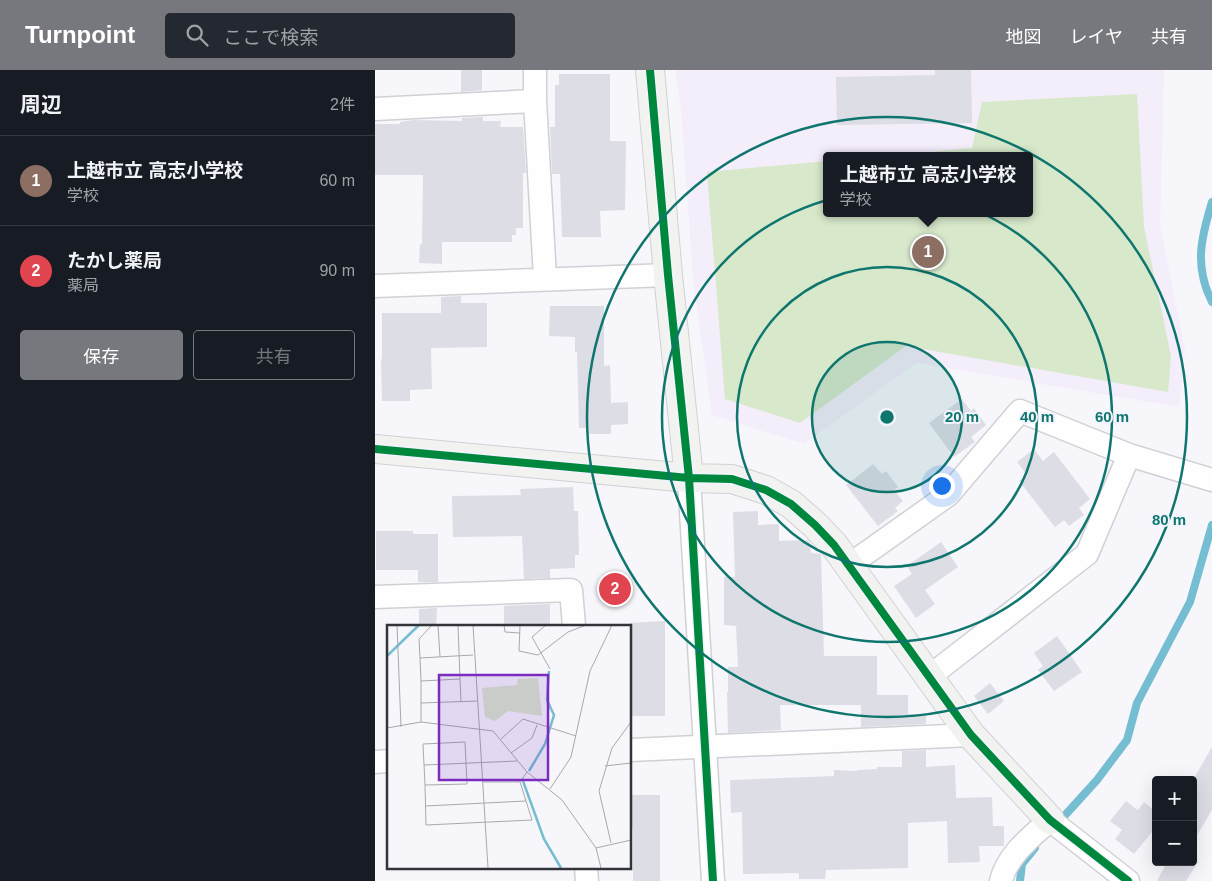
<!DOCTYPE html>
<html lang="ja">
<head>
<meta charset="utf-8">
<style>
  body { margin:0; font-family:Helvetica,"Noto Sans JP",sans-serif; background:#242831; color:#f1f3f6 }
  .controls { position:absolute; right:15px; bottom:15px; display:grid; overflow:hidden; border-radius:5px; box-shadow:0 5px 20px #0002 }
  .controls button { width:45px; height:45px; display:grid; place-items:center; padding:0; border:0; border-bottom:1px solid #363941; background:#171b24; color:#f1f3f6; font:25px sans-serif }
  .you { position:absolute; left:566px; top:415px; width:18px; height:18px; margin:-12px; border:4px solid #fff; border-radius:50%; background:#1a73e8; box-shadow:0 0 0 8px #1a73e833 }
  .badge { display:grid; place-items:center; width:32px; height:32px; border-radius:50%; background:#77787d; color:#fff; font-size:16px; font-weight:700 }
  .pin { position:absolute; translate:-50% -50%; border:2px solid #fff; box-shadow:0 1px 5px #0006 }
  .popup { position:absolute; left:448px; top:82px; width:210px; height:65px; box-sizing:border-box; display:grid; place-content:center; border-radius:5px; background:#171b24; filter:drop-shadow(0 1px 4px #0005); font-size:16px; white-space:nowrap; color:#9ea1a6 }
  .popup b { font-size:19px; color:#f1f3f6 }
  .popup::after { content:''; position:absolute; left:50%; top:100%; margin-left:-10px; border:10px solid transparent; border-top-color:#171b24 }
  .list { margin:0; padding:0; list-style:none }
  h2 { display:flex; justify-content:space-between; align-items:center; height:65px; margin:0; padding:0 20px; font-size:21px }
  h2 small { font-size:16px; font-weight:400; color:#9ea1a6 }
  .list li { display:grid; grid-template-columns:32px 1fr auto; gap:15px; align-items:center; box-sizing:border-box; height:90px; padding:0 20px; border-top:1px solid #363941 }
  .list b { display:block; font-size:19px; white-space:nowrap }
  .list p { margin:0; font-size:16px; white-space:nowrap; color:#9ea1a6 }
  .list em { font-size:16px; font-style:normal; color:#9ea1a6 }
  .actions { display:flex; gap:10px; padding:15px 20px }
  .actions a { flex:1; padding:11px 0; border:1px solid #77787d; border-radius:5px; text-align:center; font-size:18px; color:#77787d }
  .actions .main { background:#77787d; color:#fff }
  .icon { flex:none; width:28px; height:28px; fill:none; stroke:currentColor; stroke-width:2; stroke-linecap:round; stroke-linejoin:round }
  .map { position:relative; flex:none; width:837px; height:811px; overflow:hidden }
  header { display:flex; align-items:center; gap:30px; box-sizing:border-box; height:70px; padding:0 25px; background:#77787d; color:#fff }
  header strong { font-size:24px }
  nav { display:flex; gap:28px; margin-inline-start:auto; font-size:18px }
  .search { width:350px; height:45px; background:#242831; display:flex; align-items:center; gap:12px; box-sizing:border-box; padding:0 18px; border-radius:5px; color:#9ea1a6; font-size:19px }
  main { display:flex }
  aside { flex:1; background:#171b24 }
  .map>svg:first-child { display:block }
  .education { fill:#f4edfa; fill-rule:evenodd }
  .green { fill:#d7e8cb }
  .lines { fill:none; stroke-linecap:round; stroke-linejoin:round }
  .stream { stroke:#75bdd1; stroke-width:8 }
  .building { fill:#dddde6 }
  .street-casing { stroke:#d0d1d5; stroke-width:25 }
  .secondary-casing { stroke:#d0d1d5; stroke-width:30 }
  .street { stroke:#fefefe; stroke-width:22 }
  .secondary { stroke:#f2f3f0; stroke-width:28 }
  .cycleway-casing { stroke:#f3f4fe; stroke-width:11 }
  .cycleway { stroke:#00873e; stroke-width:8 }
  .ring { fill:none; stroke:#0f766e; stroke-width:2.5 }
  .inset-river { fill:none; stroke:#75bdd1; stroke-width:2.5 }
  .inset-road { fill:none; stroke:#a8a8ad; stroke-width:1 }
  .view { fill:#7b2cbf; fill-opacity:0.15; stroke:#7b2cbf; stroke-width:2.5 }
  .inset-edge { fill:none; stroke:#333439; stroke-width:2.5 }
  .centre { fill:#0f766e; stroke:#f3f4fe; stroke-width:2.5 }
  .ring-label { font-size:15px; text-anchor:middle; font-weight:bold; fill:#0f766e; stroke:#f3f4fe; stroke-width:4; stroke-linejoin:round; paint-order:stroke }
</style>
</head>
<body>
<header>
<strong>Turnpoint</strong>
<div class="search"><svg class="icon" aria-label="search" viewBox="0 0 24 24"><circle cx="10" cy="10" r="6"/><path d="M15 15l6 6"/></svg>ここで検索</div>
<nav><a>地図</a><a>レイヤ</a><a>共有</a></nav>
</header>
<main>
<aside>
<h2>周辺<small>2件</small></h2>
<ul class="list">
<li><span class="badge" style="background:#8d6e63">1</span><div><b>上越市立 高志小学校</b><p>学校</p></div><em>60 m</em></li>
<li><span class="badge" style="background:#e0444e">2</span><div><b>たかし薬局</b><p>薬局</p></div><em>90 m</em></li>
</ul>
<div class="actions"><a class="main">保存</a><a>共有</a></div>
</aside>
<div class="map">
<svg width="837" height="811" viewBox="0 0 837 811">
  <rect width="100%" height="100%" fill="#f6f6fb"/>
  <path class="education" d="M300,0H789L785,155L810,280L804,337L541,293L429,374L337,345L318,209L306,39ZM452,86H654V143H452Z"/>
  <path class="green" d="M762,24L769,157L796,286L793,322L531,276L425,353L350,329L332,102L452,91V143H654V86H513L597,78L607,32Z"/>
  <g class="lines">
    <path class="stream" d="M837,132C826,168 819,196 837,232
      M683,753L722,710L752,670L762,633L815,532L837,455
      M645,811L647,794L660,778"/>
  </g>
  <path class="building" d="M86,0H107V20L86,22Z
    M560,0H596L597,53L462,55L461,7L560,5Z
    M184,4H235V71H251L250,140L225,141L226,167H187L185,104H177L175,57H180V15H184Z
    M108,47V51H126L125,57H148L151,103H148V158H141V165H137V172H67V194L44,193L45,174H47L48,105H0V54H25V52L38,50L87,51V48Z
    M86,226V233H112V277L56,278L57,319L35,320V331H7L6,289H7V243H66V227Z
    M175,236H229V296L235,295L236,333L253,332V354L236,355V364H213V358H204L202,282H200V267L174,266Z
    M587,329L596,341L599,338L611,355L596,367L600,372L579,387L554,353Z
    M659,379L668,391L679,382L715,429L704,438L709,445L694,456L689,450L680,457L644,411L652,405L642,392Z
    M498,394L507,404L511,401L523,417L519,420L528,431L520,438L523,441L503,456L471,415Z
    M198,417L199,441H203L204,485H200V498L175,499V508L149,509L147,466L78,467L77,426L146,425L145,419Z
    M383,441V455L404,454V471L433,470L435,473L436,483L446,484L449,586H502V625H533V644H551V654L486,657V635H405L406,660L353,663L352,622H353V597H363L361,556L349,555V507H360L358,442Z
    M1,461H38V464H63V512H43V500H1Z
    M566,472L583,497L550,520L560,534L541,548L519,516L537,504L532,496Z
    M175,534V556H129V536Z
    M62,538L61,556H44V539Z
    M290,551V646H255V553Z
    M682,566L707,602L679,621L663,600L668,596L659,583Z
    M615,613L629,631L613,644L599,626Z
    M837,677V740L818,772V710Z
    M551,680V697L580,695L581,728L617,727L618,756H629V776H604L605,792L573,793L572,751L533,753V798L451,800L450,809H424V803L368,804L367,742L356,743L355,710L459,706V700L482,701V700L502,699V697H527V681Z
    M255,725H285V811H258V759H255Z
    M751,731L763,740L769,732L781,742V757L759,784L740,769L747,760L735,751Z
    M792,792H823L811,811H782Z"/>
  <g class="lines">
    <defs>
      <path id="street" d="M160,31L170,208
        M0,39L160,31V0
        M0,216L293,205
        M314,408L338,811
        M473,496L573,425L645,341L754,385L837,410
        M0,527L196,520L199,556
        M555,606L712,484L754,385
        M255,680L596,665
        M0,692L14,691
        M211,797L212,811
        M626,811C632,785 657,766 675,750L753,811"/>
      <path id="secondary" d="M275,0L293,205L314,408
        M0,379L314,408L357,409L391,420L416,434L440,455L459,475L596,665L675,750"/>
    </defs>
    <use href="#street" class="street-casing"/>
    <use href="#secondary" class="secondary-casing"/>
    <use href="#street" class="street"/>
    <use href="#secondary" class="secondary"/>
    <defs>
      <path id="cycleway" d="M275,0L293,205L314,408L338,811
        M0,379L314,408L357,409L391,420L416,434L440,455L459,475L596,665L675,750L753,811"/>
    </defs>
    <use href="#cycleway" class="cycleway-casing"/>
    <use href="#cycleway" class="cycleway"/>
  </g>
  <circle cx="512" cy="347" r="75" fill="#0f766e" fill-opacity=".12"/>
  <g class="ring">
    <circle cx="512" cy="347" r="75"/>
    <circle cx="512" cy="347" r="150"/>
    <circle cx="512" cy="347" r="225"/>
    <circle cx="512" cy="347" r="300"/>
  </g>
  <g transform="translate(12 555)">
    <rect width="244" height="244" fill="#f6f6fb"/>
    <path d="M151,53L155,91L121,86L108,96L98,92L95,63L130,60L131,54Z" fill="#d7e8cb"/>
    <path class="inset-river" d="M0,31L32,0M142,146L158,119L167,90L160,75L162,46M136,156L157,214L174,243"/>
    <path class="inset-road" d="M10,0L14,102M45,0L32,14L33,33L86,30M51,0L53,32M86,0L101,243M117,0L118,7L133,8M159,0L145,12L163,44M133,1L132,26L151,30L181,7L199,0M33,33L34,56L73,54L71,0M73,54L74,77M34,56V97M34,78L90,76M0,103L34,97L106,106L140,147L175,175L209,223L214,243M114,114L136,94L189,111M78,117L80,159L38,160L36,119ZM124,128L145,113L150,100M37,140L130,136M218,141L244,138M96,157H133L140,147M38,160L39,200L145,195L139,176M163,164L184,132L203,46L225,0M38,181L139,176L133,157M224,218L212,166L225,123L244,97M209,223L244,215"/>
    <path class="view" d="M52,50H161V155H52Z"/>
    <rect width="244" height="244" class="inset-edge"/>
  </g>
  <circle cx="512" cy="347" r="8" class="centre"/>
  <g class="ring-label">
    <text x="587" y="352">20 m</text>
    <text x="662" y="352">40 m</text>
    <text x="737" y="352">60 m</text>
    <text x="794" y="455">80 m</text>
  </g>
</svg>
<div class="controls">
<button>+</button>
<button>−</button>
</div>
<div class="you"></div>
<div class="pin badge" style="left:553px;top:182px;background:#8d6e63">1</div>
<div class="popup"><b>上越市立 高志小学校</b>学校</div>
<div class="pin badge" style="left:240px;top:519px;background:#e0444e">2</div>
</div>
</main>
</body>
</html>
